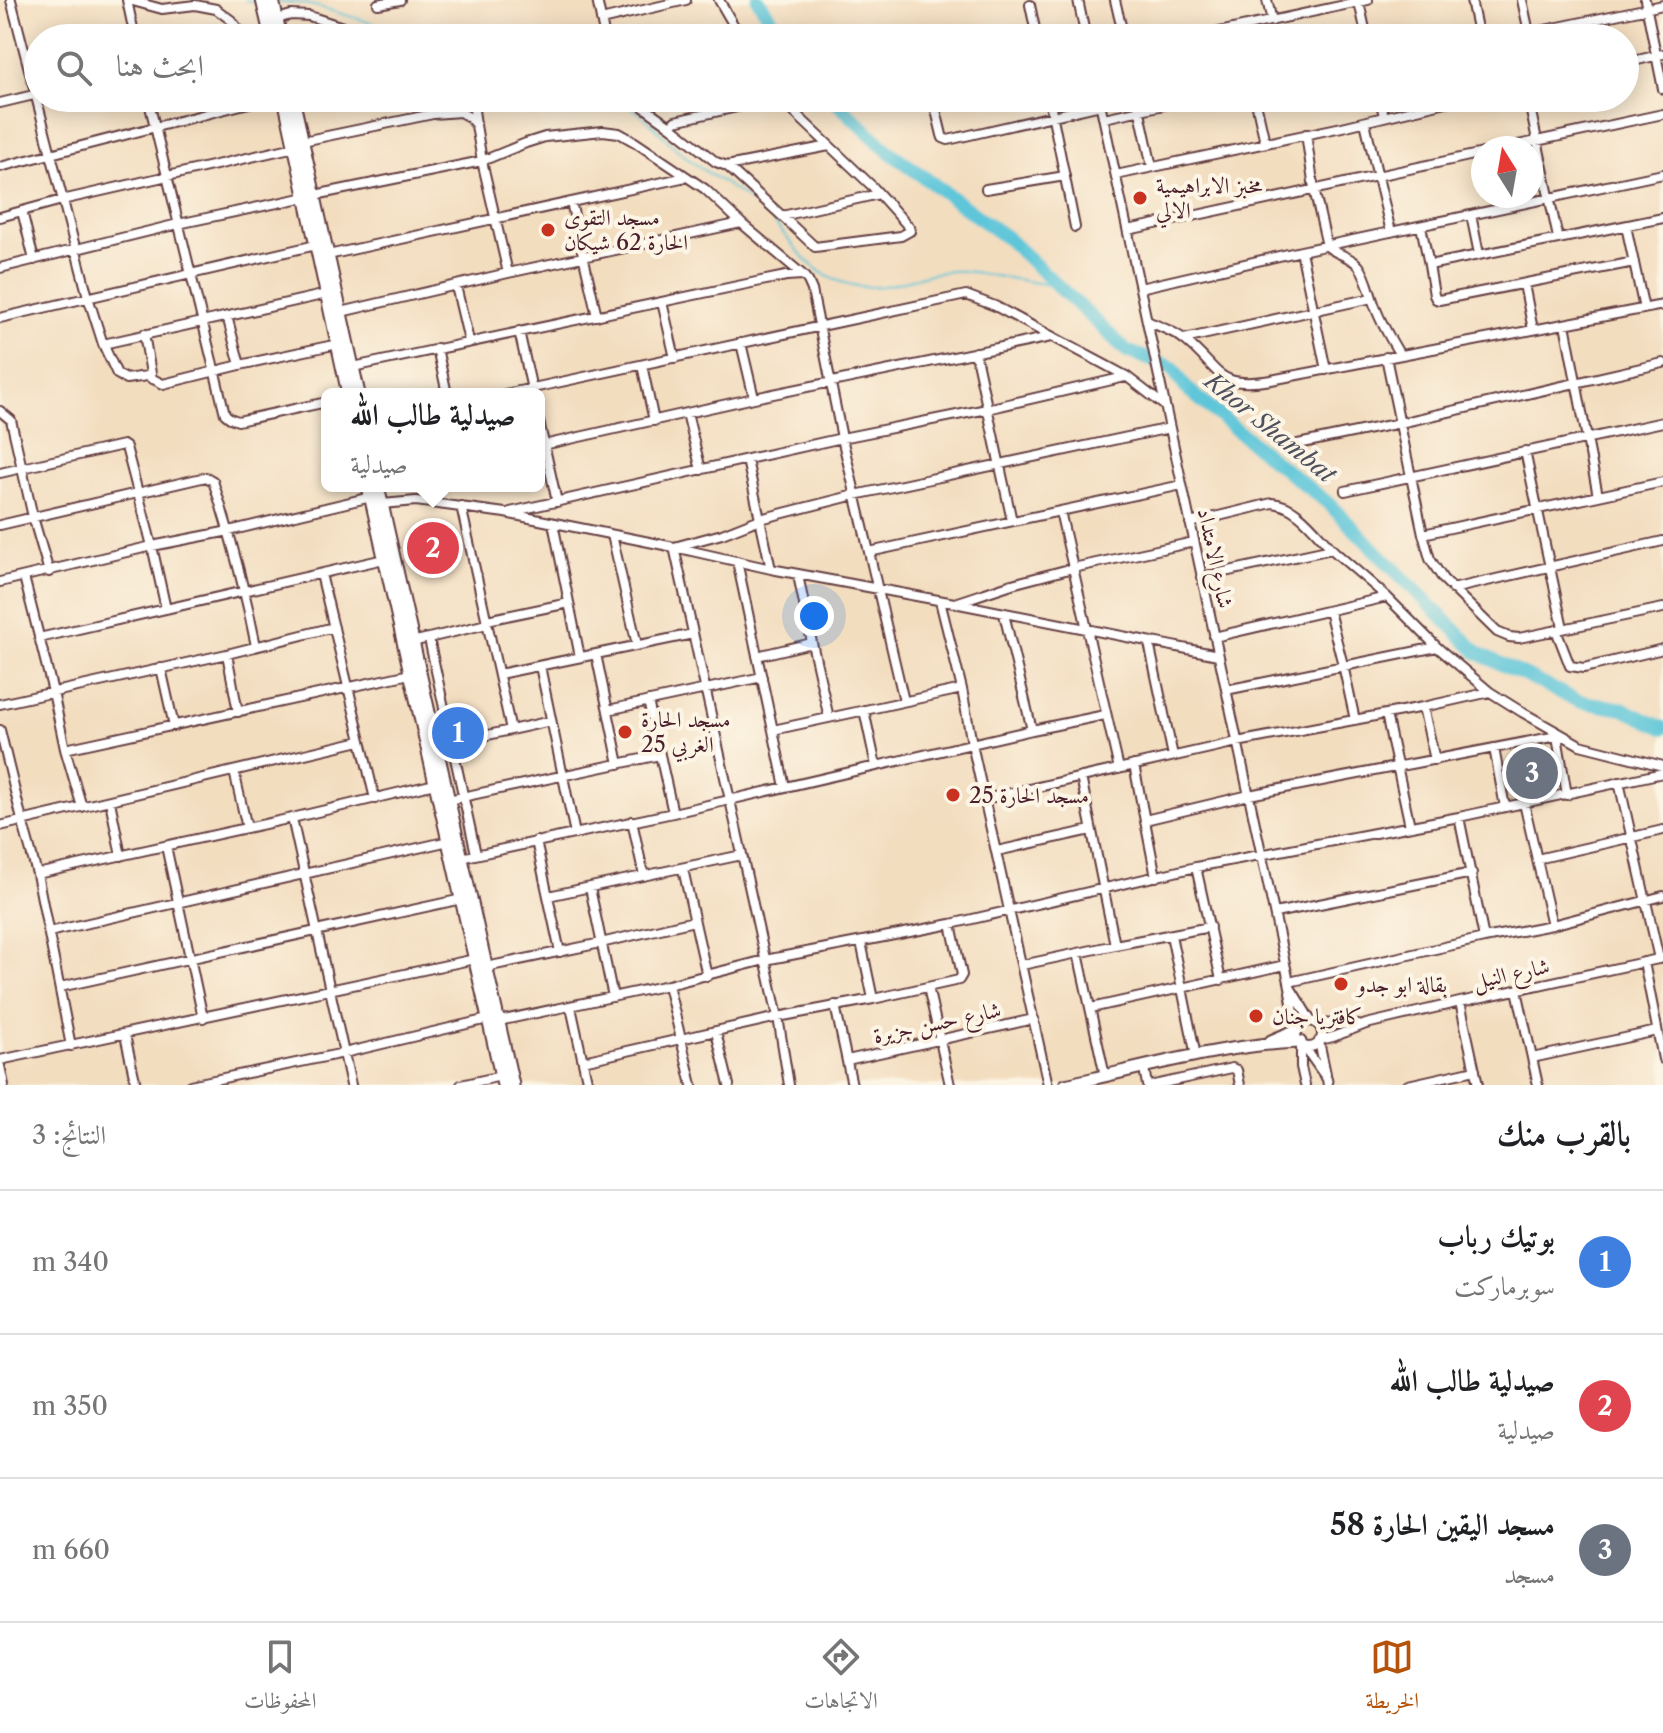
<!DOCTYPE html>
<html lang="ar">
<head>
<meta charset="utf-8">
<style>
  body { margin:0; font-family:"Libre Caslon Text",Amiri,serif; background:#f2f2f2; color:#202124; direction:rtl }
  .compass { position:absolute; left:1471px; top:136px; width:72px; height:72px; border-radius:50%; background:#fff; box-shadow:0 4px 20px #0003; rotate:349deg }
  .you { position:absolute; left:814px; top:616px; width:28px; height:28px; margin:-20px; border:6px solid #fff; border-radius:50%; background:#1a73e8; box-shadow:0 0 0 12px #1a73e833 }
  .badge { display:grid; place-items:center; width:52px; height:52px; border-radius:50%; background:#b45309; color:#fff; font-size:26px; font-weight:700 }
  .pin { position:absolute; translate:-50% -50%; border:4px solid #fff; box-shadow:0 2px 8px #0006 }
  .popup { position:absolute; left:321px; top:388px; width:224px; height:104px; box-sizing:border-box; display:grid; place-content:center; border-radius:12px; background:#fff; filter:drop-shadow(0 2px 6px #0005); font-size:26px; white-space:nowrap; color:#757577 }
  .popup b { font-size:30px; color:#202124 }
  .popup::after { content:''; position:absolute; left:50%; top:100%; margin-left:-16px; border:16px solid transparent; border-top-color:#fff }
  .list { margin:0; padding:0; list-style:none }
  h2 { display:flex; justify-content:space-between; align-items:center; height:104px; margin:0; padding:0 32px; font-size:34px }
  h2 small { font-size:26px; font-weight:400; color:#757577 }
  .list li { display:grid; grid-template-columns:52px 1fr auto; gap:24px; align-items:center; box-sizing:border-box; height:144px; padding:0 32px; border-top:2px solid #e0e0e0 }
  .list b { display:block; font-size:30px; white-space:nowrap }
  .list p { margin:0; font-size:26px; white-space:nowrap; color:#757577 }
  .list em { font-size:26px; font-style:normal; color:#757577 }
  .icon { flex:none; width:44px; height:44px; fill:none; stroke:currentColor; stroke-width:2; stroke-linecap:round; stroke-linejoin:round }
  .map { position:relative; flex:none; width:1663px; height:1085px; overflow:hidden; direction:ltr }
  .search { position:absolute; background:#fff; box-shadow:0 4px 20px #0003; left:24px; right:24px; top:24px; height:88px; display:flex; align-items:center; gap:20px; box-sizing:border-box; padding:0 28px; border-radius:44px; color:#757577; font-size:30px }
  .sheet { height:536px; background:#fff }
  nav { display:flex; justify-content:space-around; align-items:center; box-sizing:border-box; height:112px; border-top:2px solid #e0e0e0; background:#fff; font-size:22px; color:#757577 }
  nav a { display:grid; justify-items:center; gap:4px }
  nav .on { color:#b45309 }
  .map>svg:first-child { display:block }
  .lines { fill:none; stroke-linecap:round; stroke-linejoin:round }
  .stream { stroke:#5ec6d9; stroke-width:2 }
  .river { stroke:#5ec6d9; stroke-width:14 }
  .minor-casing { stroke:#633c41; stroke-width:12 }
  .major-casing { stroke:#633c41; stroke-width:15 }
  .minor { stroke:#fff; stroke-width:8 }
  .major { stroke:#fff; stroke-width:11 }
  .poi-dot { fill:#c8321e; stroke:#fcf5e5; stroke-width:3 }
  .labels { text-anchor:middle; stroke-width:8; stroke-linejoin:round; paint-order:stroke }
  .poi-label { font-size:22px; fill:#4a1f2b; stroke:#fcf5e5; text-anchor:start }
  .street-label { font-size:22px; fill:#4a1f2b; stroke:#fcf5e5 }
  .water-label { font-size:24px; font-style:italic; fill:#50515f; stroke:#fcf5e5 }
</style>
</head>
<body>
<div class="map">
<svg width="1663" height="1085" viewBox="0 0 1663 1085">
  <rect width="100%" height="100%" fill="#fcf5e5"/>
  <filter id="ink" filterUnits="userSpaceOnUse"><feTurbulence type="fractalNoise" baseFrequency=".0125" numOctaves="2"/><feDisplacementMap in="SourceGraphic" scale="16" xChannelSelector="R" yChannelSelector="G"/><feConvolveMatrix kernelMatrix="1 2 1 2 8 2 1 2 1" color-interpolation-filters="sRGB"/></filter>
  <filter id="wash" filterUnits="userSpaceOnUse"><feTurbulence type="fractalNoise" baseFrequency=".006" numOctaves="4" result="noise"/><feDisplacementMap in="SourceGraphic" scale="32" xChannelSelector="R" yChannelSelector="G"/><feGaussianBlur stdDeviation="1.8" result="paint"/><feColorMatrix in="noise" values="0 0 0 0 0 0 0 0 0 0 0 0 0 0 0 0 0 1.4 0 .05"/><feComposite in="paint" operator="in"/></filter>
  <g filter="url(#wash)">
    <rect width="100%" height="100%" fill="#f3ddbf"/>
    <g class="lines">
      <path class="stream" d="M245,0L256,2
        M278,3H300L319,7L422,38
        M524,98C533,101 543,104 553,104C577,105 603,93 625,104C647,115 661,136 680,152C706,175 738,189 764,212C787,233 803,266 833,279C885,300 903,274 951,271C965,270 980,273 994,276C1016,279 1038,283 1060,287"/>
      <path class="river" d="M758,0L784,38
        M832,98L887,150L1008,239L1127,351L1173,368L1185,387L1274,461L1328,503L1478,653L1578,701L1623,709L1663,728"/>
    </g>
  </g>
  <g filter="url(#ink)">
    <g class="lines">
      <defs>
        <path id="minor" d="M11,0L88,297L103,344L117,374L126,379L147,376L163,384L240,365L338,344
          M127,0L135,38
          M129,0L162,9L195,5L216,9L231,20L245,38
          M597,0L605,38
          M719,0L741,38
          M1078,0L1086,38
          M1115,0L1124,38
          M1267,0L1272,21
          M1471,0L1479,38
          M1522,0L1530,37
          M1645,0L1663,89
          M1359,2L1367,38
          M378,4L400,0
          M1030,5L1037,38
          M277,19L291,15L309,16L377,38
          M601,20L686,0
          M1530,33L1663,5
          M918,34L919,38
          M1191,38L1368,0
          M1625,63L1663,54
          M148,98L225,414L230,418L238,421L327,402
          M470,98L474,110L476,124
          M631,98L673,128
          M777,98L675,121L672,124L673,128L716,162L727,166L829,146
          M779,98L873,187L909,227L910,231L901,236L815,247L782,216
          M933,98L942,135L943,138L948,140L1101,105
          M1049,98L1075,227
          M1099,98L1289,982L1290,987L1311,1021
          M1137,98L1152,167
          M1255,98L1265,142
          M1380,98L1384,117
          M1528,98L1558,238
          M0,103L38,94
          M1104,118L1196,98
          M1365,122L1391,232
          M1306,134L1314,189L1327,246C1336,255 1350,255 1359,266C1368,278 1370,295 1376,309C1382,325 1391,340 1400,355
          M303,141L433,114L460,112L469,117L476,125L482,161L508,273
          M1504,148L1663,114
          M727,166L782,216L879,194
          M0,167L268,98
          M1116,175L1342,127L1463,98
          M986,189L1065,176
          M315,195L482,161L526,143L545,137L603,131L619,133L635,142L705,189L741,223L803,275
          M571,202L597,316
          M22,211L34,260
          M1471,215L1479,254
          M0,217L62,200L295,147
          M1421,226L1429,265L1663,218
          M1626,226L1644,309
          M1128,230L1483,153
          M1301,251L1326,370
          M328,255L686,177
          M1429,265L1434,295L1436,299L1439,300L1634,262
          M0,268L178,224L306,197
          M1524,284L1533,330
          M456,286L469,341
          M1140,288L1301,251L1663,174
          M662,302L675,358
          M341,312L508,273L741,223
          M227,316L240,365
          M0,318L316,245
          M1147,321C1160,327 1175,331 1186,341C1222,371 1216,389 1271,380L1663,305
          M1565,324L1598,496
          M519,331L533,394
          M144,334L152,379
          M1184,339L1372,298
          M741,343L754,398
          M103,344L327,294
          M437,348L447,394
          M975,352L1012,521
          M1386,357L1423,534
          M642,365L654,421
          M353,367L761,281L786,276L803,275L808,281L812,290L842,438L869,552
          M505,394L966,295L995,306L1126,376L1165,406
          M0,411L11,420L33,517L49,572
          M687,413L701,470
          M539,421L557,502
          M1298,444L1400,423L1663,363
          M539,446L754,398L1051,337
          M1525,451L1563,628
          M747,460L771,569
          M0,473L123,445L126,447L152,546L166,609
          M1663,482L1423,534L1430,559L1443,579L1497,632L1509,637L1519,638L1663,608
          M1345,491L1663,422
          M382,504L416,501L505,513L674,547L771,569L954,603L1218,655
          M461,506L511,730
          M1060,511L1119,769
          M510,512L842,438L987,409L1125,377
          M553,523L580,657
          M1190,523L1272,503C1299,505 1317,535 1335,552C1352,567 1370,582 1387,597
          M0,525L206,477L213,481C231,536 245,590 256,646
          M612,535L637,645
          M737,561L785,787
          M321,574L375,799
          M24,577L53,692L65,749L82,807
          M1201,577L1332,549
          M0,582L152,546L229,531L371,497
          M1452,589L1663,541
          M940,601L962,689L972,744L1048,1085
          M955,603L1012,584L1073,568L1194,542
          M1329,611L1343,665L1355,720
          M1004,614L1032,730
          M487,620L569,603
          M1556,630L1570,666L1584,668L1663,649
          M1214,637L1387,597L1437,647L1490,692L1522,712L1580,745L1663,766
          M39,638L384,559
          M429,639L476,854
          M412,642L487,624
          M812,643L829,718
          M1149,643L1173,756
          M227,654L238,712
          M596,654L619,764
          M757,656L812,643L798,575
          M540,666L575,834
          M161,668L174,726
          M499,674L693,634
          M1226,690L1437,647
          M648,701L673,813
          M904,701L869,552L1182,485
          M0,704L227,654L334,627
          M1423,707L1435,760
          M608,710L762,677
          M864,710L876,766
          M1386,714L1410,826
          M0,730L22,820L37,874L71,1046
          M773,730L962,689
          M1557,736L1567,795
          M452,743L551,721
          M1494,748L1505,807
          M65,749L410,674
          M1134,765L1156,877
          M234,771L247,828
          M1081,777L1115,945
          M1619,782L1659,959
          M985,799L1237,742L1423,707L1490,692
          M448,800L660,755
          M110,801L121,856
          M1524,803L1552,925
          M1459,817L1484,938
          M1145,820L1249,795L1557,736L1563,737
          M632,821L644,876
          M0,826L360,741
          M536,841L560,952
          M166,846L203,1018
          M997,851L1091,830
          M461,858L673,813L1032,730L1105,715
          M1537,859L1663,830
          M1196,867L1221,980
          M683,869L707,976
          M37,874L292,818
          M590,888L613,997
          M548,896L742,855
          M1275,913L1472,873
          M49,932L449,841
          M1171,935L1196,1056
          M861,942L873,999
          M1078,953L1105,1076
          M1644,962L1663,1059
          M1022,965L1115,945L1210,927
          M486,967L601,943L694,921
          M1289,982L1484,938L1552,925L1663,896
          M668,985L692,1085
          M60,987L462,899
          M928,987L950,1085
          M1517,990L1538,1085
          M1290,992L1297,1029
          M1460,1002L1478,1085
          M835,1005L852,1085
          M571,1007L588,1085
          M1091,1008L1285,965
          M499,1021L668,985L765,960L951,924L1196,867L1459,817L1663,773
          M1296 1034a13 13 0 1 1 26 0a13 13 0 1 1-26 0Z
          M1317,1023L1358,1025
          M716,1032L729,1085
          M125,1035L136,1085
          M1320,1040L1333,1037L1366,1024L1460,1002L1663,958
          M1319,1041L1326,1074
          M1301,1044V1067L1305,1085
          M1303,1045L1327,1079L1328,1085
          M1532,1058L1657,1031
          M0,1060L475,959
          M847,1060L1034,1019
          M583,1061L778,1017L873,999L959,980L962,975L951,924
          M0,1066L4,1085
          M1144,1068L1147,1085
          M190,1085L344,1053L488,1019
          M351,1085L292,818L435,784
          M461,1085L501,1076
          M789,1085L778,1017L674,547L722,534L760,519L855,495L1170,428
          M1154,1085L1232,1068L1237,1070L1240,1085
          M1408,1085L1475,1070"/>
        <path id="major" d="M262,0L271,38
          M273,0L281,38
          M284,98L348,394
          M293,98L359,394
          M368,486L503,1085
          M378,486L513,1085
          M1271,1041L1297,1030
          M1065,1085C1142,1068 1220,1045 1300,1042"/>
      </defs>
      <use href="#minor" class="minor-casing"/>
      <use href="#major" class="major-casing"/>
      <use href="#minor" class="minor"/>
      <use href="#major" class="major"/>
    </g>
  </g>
  <g class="poi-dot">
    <circle cx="1140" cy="198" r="8"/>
    <circle cx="548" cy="230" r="8"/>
    <circle cx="625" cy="732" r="8"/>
    <circle cx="953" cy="795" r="8"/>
    <circle cx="1341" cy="984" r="8"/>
    <circle cx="1256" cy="1016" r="8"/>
  </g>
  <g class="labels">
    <g class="poi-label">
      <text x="1156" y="193">مخبز الابراهيمية<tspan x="1156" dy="25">الالي</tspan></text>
      <text x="564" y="225">مسجد التقوى<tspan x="564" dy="25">الحارة 62 شيكان</tspan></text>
      <text x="641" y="727">مسجد الحارة<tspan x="641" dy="25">25 الغربي</tspan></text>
      <text x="969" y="803">مسجد الحارة 25</text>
      <text x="1357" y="992">بقالة ابو جدو</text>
      <text x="1272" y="1024">كافتريا جنان</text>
    </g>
    <g class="street-label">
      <text transform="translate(1216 558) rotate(78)" y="8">شارع الامتداد</text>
      <text transform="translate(1511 973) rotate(-12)" y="8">شارع النيل</text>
      <text transform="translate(937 1022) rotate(-12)" y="8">شارع حسن جزيرة</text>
    </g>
    <g class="water-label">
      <text transform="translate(1270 428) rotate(39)" y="8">Khor Shambat</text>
    </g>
  </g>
</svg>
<svg class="compass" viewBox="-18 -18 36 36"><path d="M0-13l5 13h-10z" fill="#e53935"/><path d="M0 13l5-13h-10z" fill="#757577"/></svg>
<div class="you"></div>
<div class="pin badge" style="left:458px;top:733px;background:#3f7fe0">1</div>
<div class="pin badge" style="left:433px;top:548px;background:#e0444e">2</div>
<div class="popup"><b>صيدلية طالب الله</b>صيدلية</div>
<div class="pin badge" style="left:1532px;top:773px;background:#6b7280">3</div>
<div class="search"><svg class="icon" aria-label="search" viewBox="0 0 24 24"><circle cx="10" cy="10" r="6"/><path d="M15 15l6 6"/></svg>ابحث هنا</div>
</div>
<section class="sheet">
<h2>بالقرب منك<small>النتائج: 3</small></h2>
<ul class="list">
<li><span class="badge" style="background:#3f7fe0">1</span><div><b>بوتيك رباب</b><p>سوبرماركت</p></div><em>340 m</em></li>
<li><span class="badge" style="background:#e0444e">2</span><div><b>صيدلية طالب الله</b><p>صيدلية</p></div><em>350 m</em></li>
<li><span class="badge" style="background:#6b7280">3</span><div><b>مسجد اليقين الحارة 58</b><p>مسجد</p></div><em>660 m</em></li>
</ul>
</section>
<nav>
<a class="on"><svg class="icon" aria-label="map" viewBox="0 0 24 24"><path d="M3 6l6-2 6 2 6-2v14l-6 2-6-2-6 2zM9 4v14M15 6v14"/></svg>الخريطة</a>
<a><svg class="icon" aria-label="directions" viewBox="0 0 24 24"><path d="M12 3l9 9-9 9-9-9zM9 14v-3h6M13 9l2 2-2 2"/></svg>الاتجاهات</a>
<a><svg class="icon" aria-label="saved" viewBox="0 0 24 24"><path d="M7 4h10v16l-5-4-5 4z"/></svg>المحفوظات</a>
</nav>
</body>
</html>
